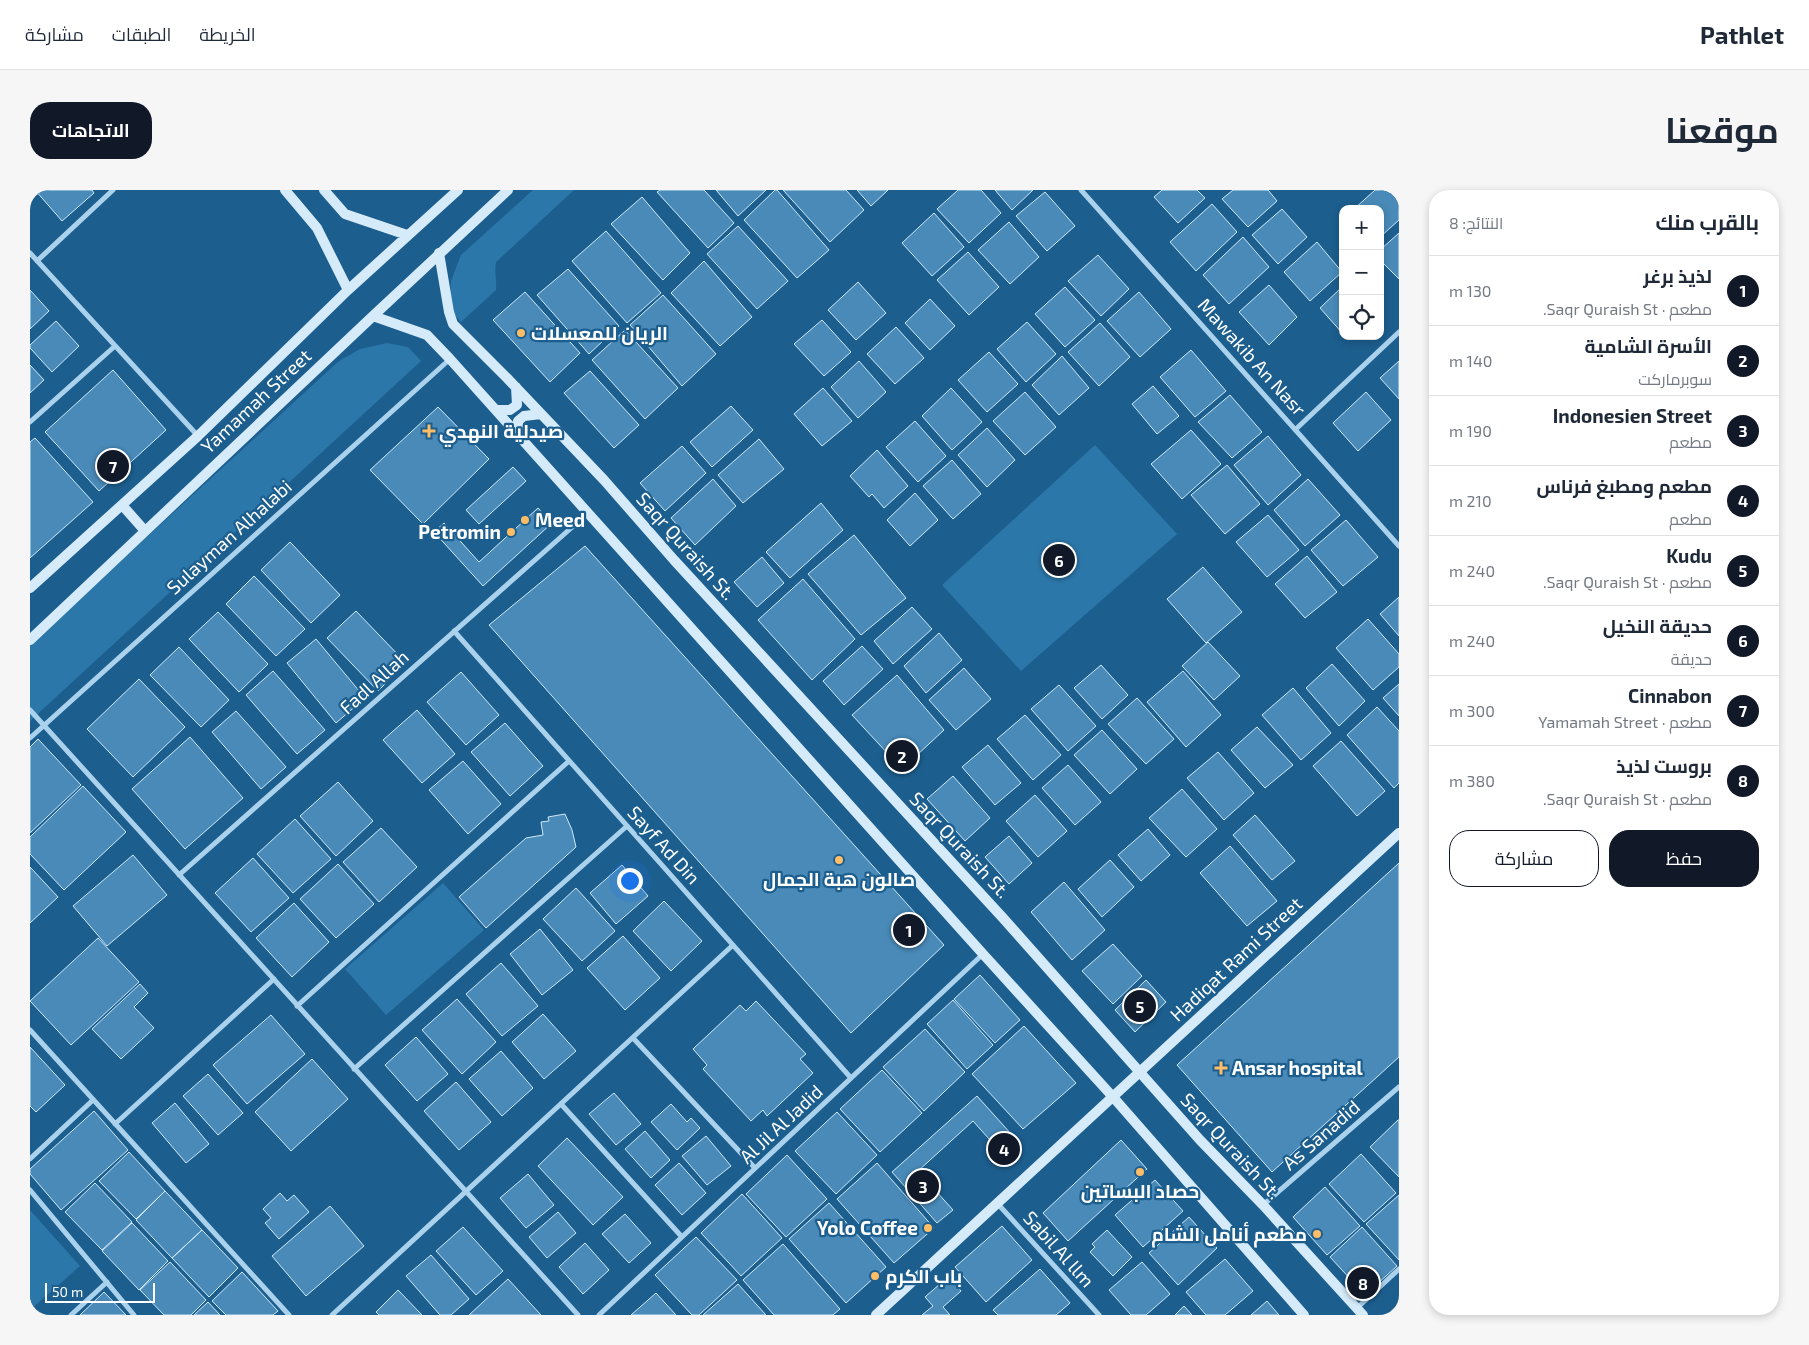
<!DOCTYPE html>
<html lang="ar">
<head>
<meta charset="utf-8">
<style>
  body { margin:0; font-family:"Exo 2",Cairo,sans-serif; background:#f6f6f7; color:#1f2937; direction:rtl }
  .controls { position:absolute; right:15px; top:15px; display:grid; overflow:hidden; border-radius:10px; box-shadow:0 2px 8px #0003 }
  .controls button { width:45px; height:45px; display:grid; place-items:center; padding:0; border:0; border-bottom:1px solid #e0e1e3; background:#fff; color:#1f2937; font:25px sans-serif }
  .scale { position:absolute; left:15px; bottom:12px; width:110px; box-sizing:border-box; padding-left:5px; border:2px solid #fff; border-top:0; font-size:14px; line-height:18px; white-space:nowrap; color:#fff; -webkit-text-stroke:4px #1c5e8e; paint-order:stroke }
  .you { position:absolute; left:599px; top:690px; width:18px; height:18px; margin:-12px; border:4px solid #fff; border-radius:50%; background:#1a73e8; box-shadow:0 0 0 8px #1a73e833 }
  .badge { display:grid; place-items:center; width:32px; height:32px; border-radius:50%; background:#111827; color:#fff; font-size:16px; font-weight:700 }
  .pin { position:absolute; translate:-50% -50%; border:2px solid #fff; box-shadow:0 1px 5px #0006 }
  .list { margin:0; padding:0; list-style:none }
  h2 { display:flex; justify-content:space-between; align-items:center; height:65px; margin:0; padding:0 20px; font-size:21px }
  h2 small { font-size:16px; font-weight:400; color:#747a83 }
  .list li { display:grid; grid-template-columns:32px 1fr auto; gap:15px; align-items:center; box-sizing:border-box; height:70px; padding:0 20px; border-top:1px solid #e0e1e3 }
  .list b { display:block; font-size:19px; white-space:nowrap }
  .list p { margin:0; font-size:16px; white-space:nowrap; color:#747a83 }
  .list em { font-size:16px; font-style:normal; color:#747a83 }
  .actions { display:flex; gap:10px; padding:15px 20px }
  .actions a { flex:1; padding:11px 0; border:1px solid #111827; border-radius:20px; text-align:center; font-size:18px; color:#111827 }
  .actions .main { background:#111827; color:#fff }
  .icon { flex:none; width:28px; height:28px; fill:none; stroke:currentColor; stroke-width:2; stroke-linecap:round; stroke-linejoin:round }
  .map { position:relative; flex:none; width:1369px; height:1125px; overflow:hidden; direction:ltr; border-radius:20px }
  header { display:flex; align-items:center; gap:30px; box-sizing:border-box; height:70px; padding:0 25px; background:#fff; border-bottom:1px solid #e0e1e3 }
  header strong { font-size:24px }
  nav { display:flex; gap:28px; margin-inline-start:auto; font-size:18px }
  .intro { display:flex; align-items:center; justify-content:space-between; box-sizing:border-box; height:120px; padding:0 30px }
  h1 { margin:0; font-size:35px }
  .button { padding:12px 22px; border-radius:20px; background:#111827; color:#fff; font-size:18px; font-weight:700 }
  main { display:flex; gap:30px; padding:0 30px }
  aside { flex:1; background:#fff; border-radius:20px; box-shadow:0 2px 8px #0003 }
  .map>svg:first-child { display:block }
  .green { fill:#2c77aa }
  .building { fill:#498ab8; stroke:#cfe9fa }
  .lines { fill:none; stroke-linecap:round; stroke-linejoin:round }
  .street { stroke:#aad2ed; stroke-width:5 }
  .secondary { stroke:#d6ebfa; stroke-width:10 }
  .poi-dot { fill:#febd67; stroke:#1c5e8e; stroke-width:2 }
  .labels { text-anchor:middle; stroke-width:4.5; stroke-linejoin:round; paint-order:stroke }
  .poi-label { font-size:19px; font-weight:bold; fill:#fff; stroke:#1c5e8e; text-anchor:start }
  .street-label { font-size:19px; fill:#fff; stroke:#1c5e8e }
</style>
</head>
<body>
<header>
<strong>Pathlet</strong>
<nav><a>الخريطة</a><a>الطبقات</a><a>مشاركة</a></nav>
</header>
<div class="intro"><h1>موقعنا</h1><a class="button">الاتجاهات</a></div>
<main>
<aside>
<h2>بالقرب منك<small>النتائج: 8</small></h2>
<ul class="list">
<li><span class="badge">1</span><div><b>لذيذ برغر</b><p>مطعم · Saqr Quraish St.</p></div><em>130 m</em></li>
<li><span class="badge">2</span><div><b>الأسرة الشامية</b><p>سوبرماركت</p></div><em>140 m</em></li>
<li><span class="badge">3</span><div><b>Indonesien Street</b><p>مطعم</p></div><em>190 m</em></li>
<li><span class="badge">4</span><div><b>مطعم ومطبغ فرناس</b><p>مطعم</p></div><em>210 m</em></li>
<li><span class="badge">5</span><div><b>Kudu</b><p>مطعم · Saqr Quraish St.</p></div><em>240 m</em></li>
<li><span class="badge">6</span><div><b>حديقة النخيل</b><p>حديقة</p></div><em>240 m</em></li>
<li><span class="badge">7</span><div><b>Cinnabon</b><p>مطعم · Yamamah Street</p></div><em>300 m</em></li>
<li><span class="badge">8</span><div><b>بروست لذيذ</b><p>مطعم · Saqr Quraish St.</p></div><em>380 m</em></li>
</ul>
<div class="actions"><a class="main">حفظ</a><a>مشاركة</a></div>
</aside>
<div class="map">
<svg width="1369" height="1125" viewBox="0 0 1369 1125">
  <rect width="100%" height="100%" fill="#1c5e8e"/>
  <path class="green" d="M503,0H544L466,72C464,82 467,90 466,100L431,132L422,122L420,111L421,91L431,65Z
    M357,153L378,157L391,171L0,531V454L309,171L330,159Z
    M1065,255L1147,344L991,481L912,395Z
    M413,693L454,740L356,825L315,779Z
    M0,1020L50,1076L0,1120Z"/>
  <path class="building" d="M5,0H62L64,3L32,31Z
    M630,0H674L704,33L678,58L627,2Z
    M686,0H736L708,26Z
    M745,0H747L799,60L767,88L714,30Z
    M753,0H816L834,20L800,52Z
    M827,0H858L841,16Z
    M928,0H951L971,23L939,53L907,19Z
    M965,0H1003L982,20Z
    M1132,0H1167L1175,8L1148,33L1124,7Z
    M1203,0H1238L1247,11L1218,37L1192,9Z
    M1345,0H1362L1369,8V30L1350,47V19H1324Z
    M1015,2L1045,36L1017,61L986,26Z
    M612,7L660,63L633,90L581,34Z
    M1182,14L1207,42L1166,81L1140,52Z
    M1252,19L1277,47L1248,74L1222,45Z
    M904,23L934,57L902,86L872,53Z
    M979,32L1009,67L980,94L948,60Z
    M708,36L758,91L727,119L677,64Z
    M576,41L631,103L597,133L542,71Z
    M1369,43V89L1350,70V60Z
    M1213,47L1239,77L1199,114L1173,85Z
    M1287,52L1312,82L1280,111L1254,82Z
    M938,62L969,97L939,125L907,90Z
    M1068,65L1099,99L1071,126L1038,91Z
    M674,71L722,127L690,156L641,103Z
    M538,79L589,136L559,164L507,105Z
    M828,92L856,123L826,150L798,120Z
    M1239,95L1267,127L1239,155L1209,122Z
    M1313,96V144L1290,118Z
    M1035,97L1065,130L1035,157L1005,124Z
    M0,100L19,121L0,139Z
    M495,102L550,163L520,192L463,130Z
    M1109,102L1141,139L1110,167L1077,131Z
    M633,105L686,164L652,196L600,135Z
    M900,109L925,136L900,160L875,133Z
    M792,130L821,162L794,186L764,154Z
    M26,131L49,156L22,182L0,158V155Z
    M997,132L1026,164L996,192L967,159Z
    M1070,133L1100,167L1069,196L1038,162Z
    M866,137L894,168L865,194L837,164Z
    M595,140L648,198L615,229L562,170Z
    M1161,160L1196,201L1165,227L1130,187Z
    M959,162L988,194L957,222L928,190Z
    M1032,166L1059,198L1029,225L1002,195Z
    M829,171L856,202L828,228L801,197Z
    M1369,171V209L1350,188Z
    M0,175L14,190L0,203Z
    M83,180L136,240L69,301L15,242Z
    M560,181L609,235L584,258L534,203Z
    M1123,196L1149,226L1127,244L1102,214Z
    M793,198L822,231L792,256L764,224Z
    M921,198L952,232L922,260L892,226Z
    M995,202L1026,237L995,265L963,231Z
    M1336,202L1361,230L1328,261L1303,233Z
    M1200,205L1232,242L1202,268L1168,232Z
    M701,216L723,240L682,277L660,252Z
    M408,217L459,269L393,334L340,280Z
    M885,231L916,266L888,292L856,257Z
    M957,238L985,270L957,297L928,265Z
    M1161,240L1191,274L1152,309L1121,274Z
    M1238,246L1271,285L1238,315L1204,275Z
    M5,248L63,312L0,368V252Z
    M729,249L754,279L713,313L688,285Z
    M652,256L676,283L635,321L610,293Z
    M847,260L878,296L854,318L842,304L839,307L820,286Z
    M922,270L951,304L923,329L893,296Z
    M1197,275L1230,314L1195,344L1161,305Z
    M483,277L496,291L449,334L436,320Z
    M683,289L706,316L665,355L641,328Z
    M1278,289L1310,325L1275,356L1244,320Z
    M885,303L908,330L880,356L857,330Z
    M791,313L813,340L760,388L736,362Z
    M508,318L522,333L453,396L404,342L414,333L449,372Z
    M1238,325L1269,360L1237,387L1206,352Z
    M1316,330L1348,367L1313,396L1281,360Z
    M824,345L876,408L831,445L778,384Z
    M260,352L310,405L281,433L231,380Z
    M555,356L914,755L821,843L459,435Z
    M1277,366L1307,402L1275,428L1245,394Z
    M732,367L754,393L727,417L704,392Z
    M1173,377L1212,422L1176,453L1137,409Z
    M224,386L275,439L246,466L196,414Z
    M773,389L825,449L782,490L728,430Z
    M1369,407V446L1350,424Z
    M882,417L902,439L863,474L844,451Z
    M326,421L376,473L348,501L297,448Z
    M188,422L238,474L209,502L159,449Z
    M1338,429L1369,464V477L1343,500L1306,458Z
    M909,443L932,470L896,503L874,476Z
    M286,449L335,508L306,533L257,473Z
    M1178,452L1210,486L1184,510L1152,476Z
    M832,456L853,479L814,515L793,491Z
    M149,457L199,510L171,537L120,485Z
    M1302,474L1335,511L1309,536L1276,498Z
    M1071,475L1098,505L1072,529L1044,498Z
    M934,478L961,509L926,540L899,510Z
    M243,481L295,540L267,564L216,505Z
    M1153,481L1191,525L1156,557L1117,512Z
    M431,482L469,525L436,555L397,512Z
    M867,485L914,540L872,579L822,525Z
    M109,489L155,537L103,587L57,539Z
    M1369,494V526L1353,508Z
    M1029,495L1066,536L1038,561L1001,519Z
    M1263,498L1301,543L1271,570L1232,525Z
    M1107,508L1144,549L1116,574L1078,534Z
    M1347,517L1369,541V593L1364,598L1317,545Z
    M387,520L425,564L392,593L353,550Z
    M206,521L256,577L231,599L182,542Z
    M995,525L1031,565L1003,590L967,549Z
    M475,533L513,576L480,606L441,562Z
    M1227,537L1263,575L1235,598L1201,560Z
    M1072,540L1107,579L1080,604L1044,565Z
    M160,547L213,608L155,659L102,599Z
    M8,549L51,595L0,643V557Z
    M1311,551L1355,601L1327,626L1283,576Z
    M958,555L991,593L965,615L932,577Z
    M1188,562L1224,603L1194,630L1157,588Z
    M433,571L471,614L438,644L399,600Z
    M1038,575L1071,612L1045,635L1012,598Z
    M923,586L960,628L935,651L897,609Z
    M308,592L343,631L306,666L270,626Z
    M53,596L96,642L34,700L0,664V647Z
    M1152,599L1187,639L1156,667L1119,628Z
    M1005,605L1037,641L1008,667L976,631Z
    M535,624L542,640L546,657L456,738L429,707L496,648L513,645L511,632L519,631L518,627Z
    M1225,625L1265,671L1242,690L1203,645Z
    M265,629L301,669L263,703L227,664Z
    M351,638L387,677L349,712L313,672Z
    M1118,639L1140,665L1111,691L1088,665Z
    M979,646L1002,673L979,694L955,667Z
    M1200,656L1247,711L1217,736L1170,683Z
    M103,665L137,705L77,756L43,716Z
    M223,668L259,708L221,742L185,703Z
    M1080,670L1104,697L1072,727L1048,699Z
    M1369,673V867L1242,982L1147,875Z
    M308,674L344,714L306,748L270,709Z
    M592,675L618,706L586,734L560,703Z
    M0,677L28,707L0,733Z
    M1034,692L1075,740L1042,770L1001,722Z
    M546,698L585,741L552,771L513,729Z
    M634,711L672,751L641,781L603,741Z
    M264,713L299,752L262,787L226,748Z
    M510,739L543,780L512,805L480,764Z
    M593,746L630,788L595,820L557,778Z
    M68,748L109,792L41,855L0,811Z
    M1083,754L1112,786L1083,814L1052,781Z
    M471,773L508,816L472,846L436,804Z
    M950,785L990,830L965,853L924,809Z
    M1116,790L1136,812L1105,842L1085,820Z
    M110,794L118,803L104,817L124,838L91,869L62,839Z
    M427,809L466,852L432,884L392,840Z
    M923,810L963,855L937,879L897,834Z
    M726,811L776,864L770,869L783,883L737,926L733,920L721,931L673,879L677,875L663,859L710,815L716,821Z
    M513,824L546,861L514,889L482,852Z
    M241,825L275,864L217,914L183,875Z
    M994,836L1046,893L993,939L942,884Z
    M895,839L935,882L894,921L853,877Z
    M386,847L418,884L387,911L355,875Z
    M0,857L35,895L6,922L0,916Z
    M471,861L503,898L472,926L439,889Z
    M282,869L318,909L261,961L225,922Z
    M852,880L892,923L850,962L810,919Z
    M178,884L213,923L188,945L153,906Z
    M426,892L461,932L429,960L394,921Z
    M584,903L611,934L586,955L559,924Z
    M947,906L991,955L976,968L943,931L888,981L923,1020L907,1033L862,982Z
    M145,913L179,954L156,973L122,933Z
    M641,914L657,932L661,928L670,938L647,960L621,932Z
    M64,921L98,960L31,1020L0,984V979Z
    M807,922L847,965L806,1004L765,961Z
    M1368,930H1369V987L1340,957Z
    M615,941L640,970L621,988L595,959Z
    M676,946L701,976L677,995L652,966Z
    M537,948L593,1007L563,1035L508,976Z
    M1091,950L1117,979L1038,1051L1013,1023Z
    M99,962L135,1001L106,1029L69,991Z
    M1331,964L1366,1003L1334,1032L1299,994Z
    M757,965L797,1009L756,1047L716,1004Z
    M649,973L676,1003L652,1025L625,995Z
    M847,973L904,1038L864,1073L807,1009Z
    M498,984L524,1015L496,1038L470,1008Z
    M1125,990L1153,1021L1113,1057L1085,1025Z
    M65,993L102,1032L72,1060L35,1022Z
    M1295,997L1330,1036L1297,1065L1263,1027Z
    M135,1001L172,1040L142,1068L106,1030Z
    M250,1003L257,1011L264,1005L279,1022L249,1049L235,1033L241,1028L233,1019Z
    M712,1004L752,1048L711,1086L671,1043Z
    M1369,1005V1070L1336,1034Z
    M799,1013L856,1077L816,1113L759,1049Z
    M300,1016L334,1056L276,1106L242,1066Z
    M528,1022L546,1043L517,1068L499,1047Z
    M595,1024L621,1053L599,1073L572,1044Z
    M1159,1027L1187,1058L1148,1095L1119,1063Z
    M102,1033L138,1071L109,1100L72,1061Z
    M972,1036L1002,1070L956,1112L925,1077Z
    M433,1037L473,1081L446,1105L406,1061Z
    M1332,1037L1367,1076L1335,1105L1300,1067Z
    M172,1040L208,1078L179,1107L142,1068Z
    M1077,1040L1102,1067L1083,1086L1060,1062L1065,1057L1062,1054Z
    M666,1047L707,1090L669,1125H662L625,1085Z
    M555,1053L579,1080L553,1104L529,1077Z
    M753,1054L810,1119L803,1125H744L713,1090Z
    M401,1065L439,1109L421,1125H410L376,1086Z
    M1195,1069L1223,1101L1195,1125H1176L1156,1102Z
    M140,1072L176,1110L161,1125H134L110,1100Z
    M1112,1072L1140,1104L1116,1125H1101L1079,1100Z
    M1010,1079L1040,1113L1026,1125H968L963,1120Z
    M212,1082L248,1121L243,1125H196L182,1111Z
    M919,1086L931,1101L913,1117L920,1125H892L903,1116L895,1107Z
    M478,1089L511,1125H439Z
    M708,1094L736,1125H673Z
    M368,1100L392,1125H349L346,1122Z
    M74,1102L96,1125H50Z
    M626,1103L646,1125H601Z
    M1237,1111L1249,1125H1221Z
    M178,1112L190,1125H164Z
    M1369,1114V1125H1357Z
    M1154,1116L1162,1125H1145Z"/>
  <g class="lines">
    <path class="street" d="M1051,0L1369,356
      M0,63L168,246
      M7,71L83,0
      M0,232L85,156
      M1266,239L1369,142
      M424,441L821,888
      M0,520L548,1125
      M0,548L420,169
      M149,685L558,323
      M267,816L539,571
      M0,840L259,1125
      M603,848L725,978
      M324,879L597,636
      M531,914L652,1047
      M85,934L244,789
      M0,969L63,910
      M0,1000L104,1125
      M967,1013L1069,1125
      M1233,1015L1369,897
      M1327,1118L1369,1079
      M41,1125L77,1092
      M302,1125L703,755
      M569,1125L953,764"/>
    <path class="secondary" d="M255,0L287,38L318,100
      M294,0L315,24L377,45
      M409,63L419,122L423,134L477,188L574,290L644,370L973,728L1170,950L1233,1015L1333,1125
      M343,126L397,145L420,169L953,764L1083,907L1274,1125
      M467,220H480L487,215L486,197
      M490,246L488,231L494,226L511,224
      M92,315L115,341
      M0,398L168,246L318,100L428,0
      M0,450L343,126L478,0
      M846,1125L1369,643"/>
  </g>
  <g class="poi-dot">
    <circle cx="491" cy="143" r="5"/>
    <path d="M396.5 233.5h5v5h5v5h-5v5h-5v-5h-5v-5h5z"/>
    <circle cx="495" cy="330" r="5"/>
    <circle cx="481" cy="342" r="5"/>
    <circle cx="809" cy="670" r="5"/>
    <path d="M1188.5 870.5h5v5h5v5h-5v5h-5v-5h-5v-5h5z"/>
    <circle cx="1110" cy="982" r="5"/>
    <circle cx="898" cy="1038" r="5"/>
    <circle cx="1287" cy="1044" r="5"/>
    <circle cx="845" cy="1086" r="5"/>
  </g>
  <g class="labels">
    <g class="poi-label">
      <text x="501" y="150">الريان للمعسلات</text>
      <text x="409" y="248">صيدلية النهدي</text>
      <text x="505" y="337">Meed</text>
      <text x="471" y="349" text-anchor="end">Petromin</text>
      <text x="809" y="696" text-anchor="middle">صالون هبة الجمال</text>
      <text x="1202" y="885">Ansar hospital</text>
      <text x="1110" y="1008" text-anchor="middle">حصاد البساتين</text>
      <text x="888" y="1045" text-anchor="end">Yolo Coffee</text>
      <text x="1277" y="1051" text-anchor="end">مطعم أنامل الشام</text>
      <text x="855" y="1093">باب الكرم</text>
    </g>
    <g class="street-label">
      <text transform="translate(1222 167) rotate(48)" y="7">Mawakib An Nasr</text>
      <text transform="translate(226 211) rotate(-43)" y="7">Yamamah Street</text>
      <text transform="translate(199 347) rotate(-42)" y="7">Sulayman Alhalabi</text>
      <text transform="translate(656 356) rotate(48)" y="7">Saqr Quraish St.</text>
      <text transform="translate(344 492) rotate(-42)" y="7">Fadl Allah</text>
      <text transform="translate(634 655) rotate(48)" y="7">Sayf Ad Din</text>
      <text transform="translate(930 655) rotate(47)" y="7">Saqr Quraish St.</text>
      <text transform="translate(1206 769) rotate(-43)" y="7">Hadiqat Rami Street</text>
      <text transform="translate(751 934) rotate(-43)" y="7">Al Jil Al Jadid</text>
      <text transform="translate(1291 945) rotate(-41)" y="7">As Sanadid</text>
      <text transform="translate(1201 956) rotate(47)" y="7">Saqr Quraish St.</text>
      <text transform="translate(1029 1059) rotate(48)" y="7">Sabil Al llm</text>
    </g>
  </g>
</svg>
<div class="controls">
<button>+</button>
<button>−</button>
<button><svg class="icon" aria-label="locate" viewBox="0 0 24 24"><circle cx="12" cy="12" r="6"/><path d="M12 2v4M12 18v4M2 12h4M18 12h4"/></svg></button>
</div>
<div class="scale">50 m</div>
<div class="you"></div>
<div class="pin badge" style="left:879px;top:740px">1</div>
<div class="pin badge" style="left:872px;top:566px">2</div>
<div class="pin badge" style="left:893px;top:996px">3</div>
<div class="pin badge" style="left:974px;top:959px">4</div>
<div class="pin badge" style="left:1110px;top:816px">5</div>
<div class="pin badge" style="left:1029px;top:370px">6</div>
<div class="pin badge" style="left:83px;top:276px">7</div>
<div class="pin badge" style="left:1333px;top:1093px">8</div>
</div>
</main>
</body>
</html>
